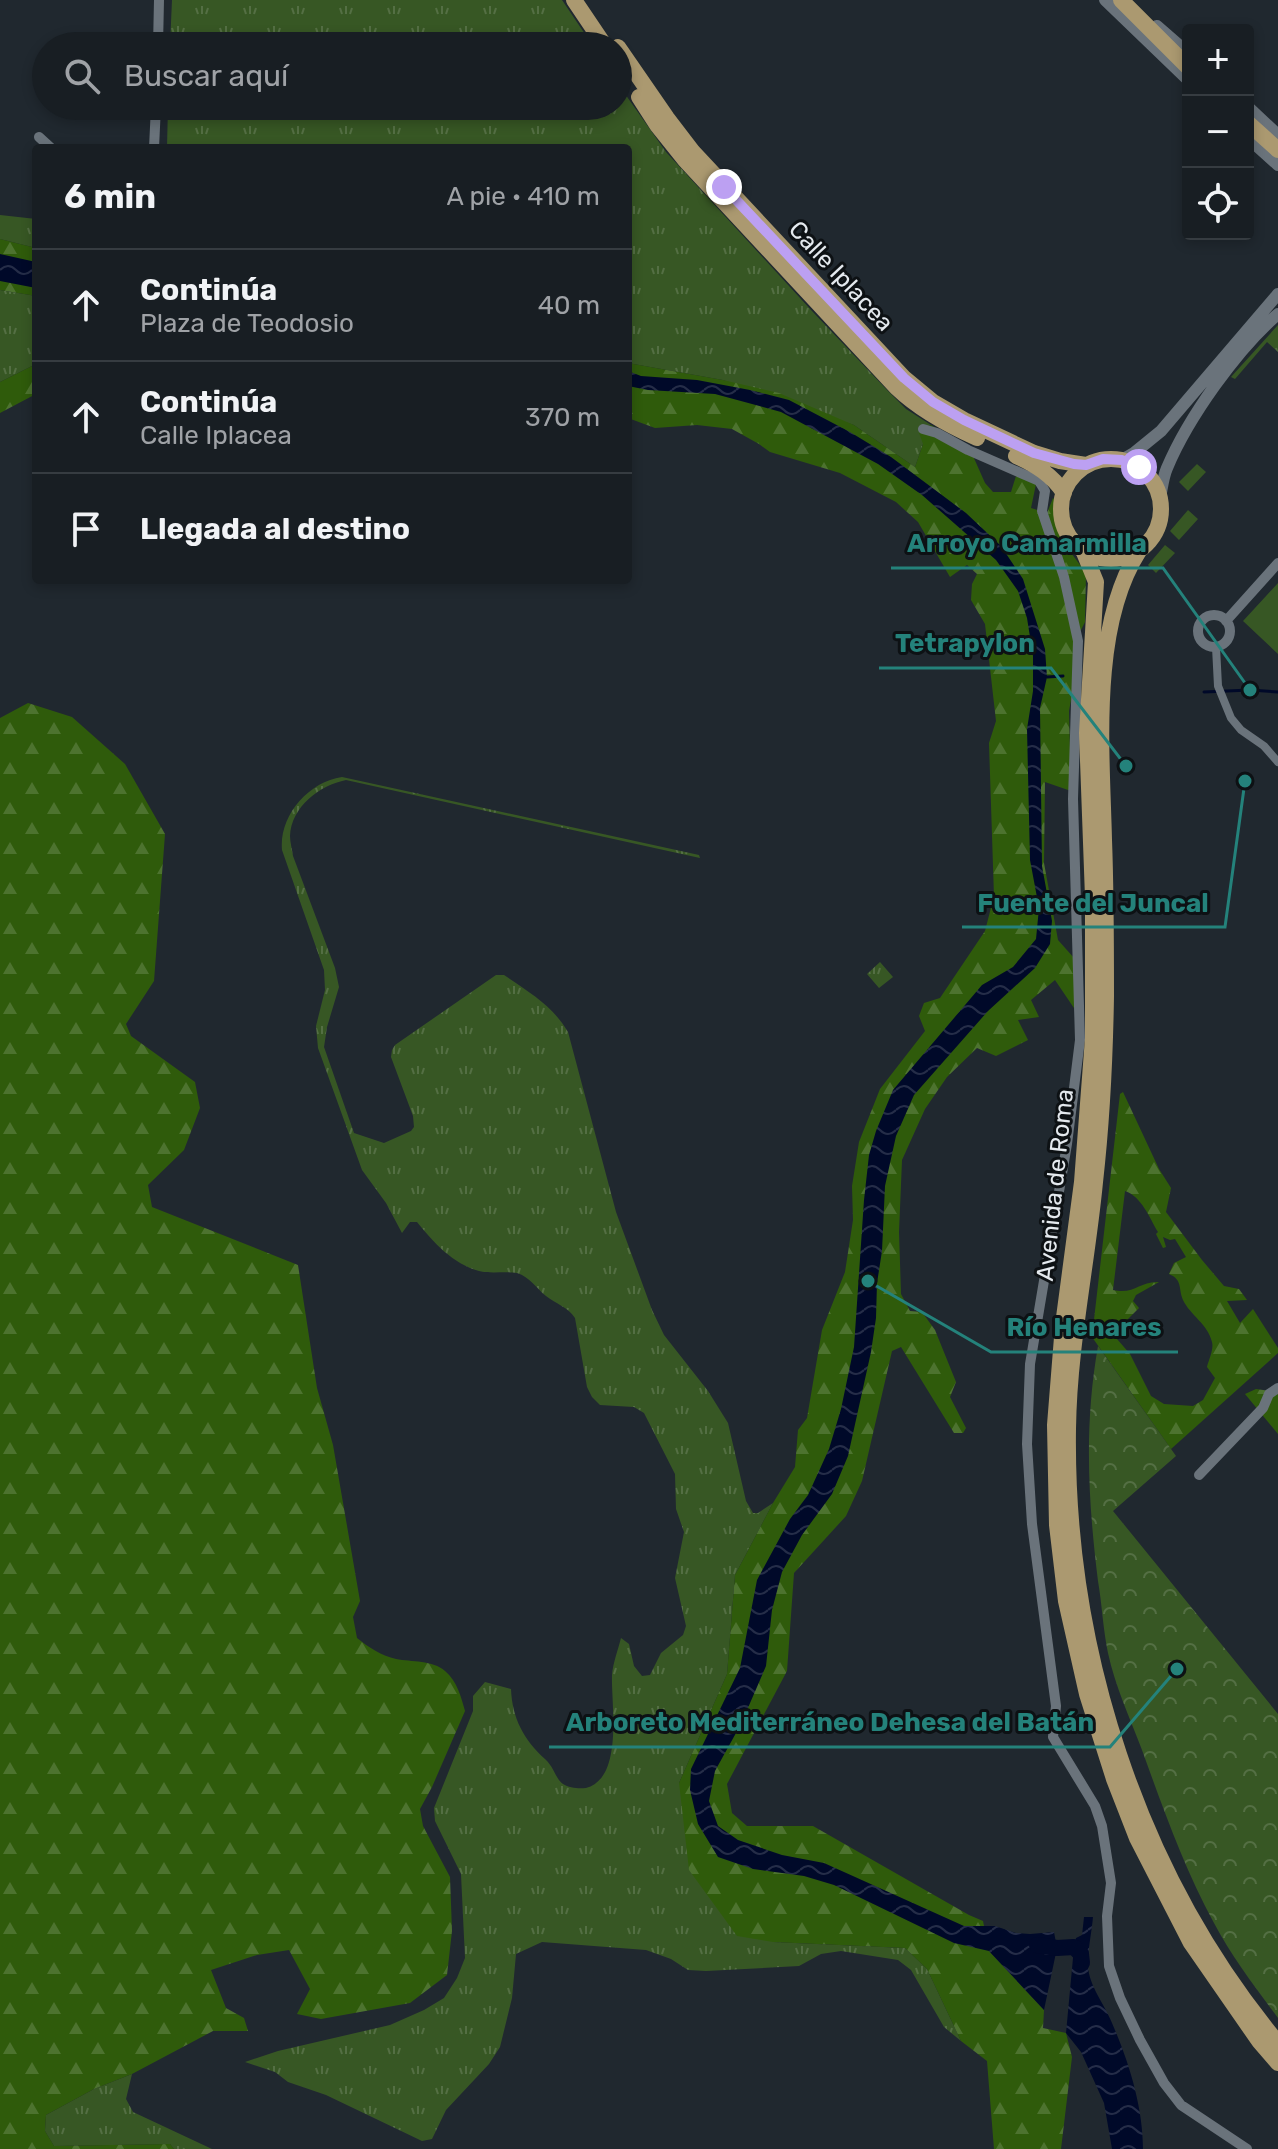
<!DOCTYPE html>
<html lang="es">
<head>
<meta charset="utf-8">
<style>
  body { margin:0; font-family:Rubik,sans-serif; background:#252b30; color:#f1f3f6 }
  .controls { position:absolute; right:24px; top:24px; display:grid; overflow:hidden; border-radius:8px; box-shadow:0 4px 12px #0003 }
  .controls button { width:72px; height:72px; display:grid; place-items:center; padding:0; border:0; border-bottom:2px solid #363c41; background:#181e23; color:#f1f3f6; font:40px sans-serif }
  .stop { position:absolute; width:24px; height:24px; margin:-18px; border:6px solid #bca0f2; border-radius:50%; background:#fff }
  .stop.end { background:#bca0f2; border-color:#fff; box-shadow:0 2px 8px #0008 }
  .list { margin:0; padding:0; list-style:none }
  h2 { display:flex; justify-content:space-between; align-items:center; height:104px; margin:0; padding:0 32px; font-size:34px }
  h2 small { font-size:26px; font-weight:400; color:#9fa2a6 }
  .list li { display:grid; grid-template-columns:52px 1fr auto; gap:24px; align-items:center; box-sizing:border-box; height:112px; padding:0 32px; border-top:2px solid #363c41 }
  .list b { display:block; font-size:30px; white-space:nowrap }
  .list p { margin:0; font-size:26px; white-space:nowrap; color:#9fa2a6 }
  .list em { font-size:26px; font-style:normal; color:#9fa2a6 }
  .icon { flex:none; width:44px; height:44px; fill:none; stroke:currentColor; stroke-width:2; stroke-linecap:round; stroke-linejoin:round }
  .map { position:relative; flex:none; width:1278px; height:2149px; overflow:hidden }
  .search { position:absolute; background:#181e23; box-shadow:0 4px 12px #0003; left:32px; top:32px; width:600px; height:88px; display:flex; align-items:center; gap:20px; box-sizing:border-box; padding:0 28px; border-radius:44px; color:#9fa2a6; font-size:30px }
  .panel { position:absolute; background:#181e23; box-shadow:0 4px 12px #0003; left:32px; top:144px; width:600px; height:440px; border-radius:8px }
  .map>svg:first-child { display:block }
  .grass { fill:url(#grass-tufts) }
  .forest { fill:url(#forest-firs); fill-rule:evenodd }
  .park { fill:url(#park-crowns) }
  .garden { fill:#375724 }
  .water { fill:url(#water-waves) }
  .lines { fill:none; stroke-linecap:round; stroke-linejoin:round }
  .stream { stroke:#000929; stroke-width:3 }
  .river { stroke:#000929; stroke-width:16 }
  .pedestrian { stroke:#6a737b; stroke-width:8 }
  .minor { stroke:#6a737b; stroke-width:10 }
  .tertiary { stroke:#6a737b; stroke-width:12 }
  .primary { stroke:#ab9970; stroke-width:16 }
  .route { stroke:#bca0f2; stroke-width:10 }
  .labels { text-anchor:middle; stroke-width:6; stroke-linejoin:round; paint-order:stroke }
  .street-label { font-size:24px; fill:#e4e9ee; stroke:#0d1114 }
  .leader { fill:none; stroke:#24827b; stroke-width:3 }
  .callout-dot { fill:#24827b; stroke:#0d1114; stroke-width:3 }
  .callout-label { font-size:26px; text-anchor:middle; font-weight:bold; fill:#24827b; stroke:#0d1114; stroke-width:6; stroke-linejoin:round; paint-order:stroke }
</style>
</head>
<body>
<div class="map">
<svg width="1278" height="2149" viewBox="0 0 1278 2149">
  <defs>
    <pattern id="grass-tufts" width="24" height="20" patternUnits="userSpaceOnUse" patternTransform="scale(2)"><rect width="24" height="20" fill="#375724"/><path d="M3 7l-1-3M5 7V3M7 7l1-3M15 17l-1-3M17 17v-4M19 17l1-3" fill="none" stroke="#546f44"/></pattern>
    <pattern id="forest-firs" width="22" height="20" patternUnits="userSpaceOnUse" patternTransform="scale(2)"><rect width="22" height="20" fill="#2f5b0b"/><path d="M5 1l3.5 6h-7zM16 11l3.5 6h-7z" fill="#4d732f"/></pattern>
    <pattern id="park-crowns" width="20" height="18" patternUnits="userSpaceOnUse" patternTransform="scale(2)"><rect width="20" height="18" fill="#375724"/><path d="M2 6a3 3 0 1 1 6 0M12 15a3 3 0 1 1 6 0" fill="none" stroke="#546f44"/></pattern>
    <pattern id="water-waves" width="16" height="10" patternUnits="userSpaceOnUse" patternTransform="scale(2)"><rect width="16" height="10" fill="#000929"/><path d="M0 5q4-4 8 0t8 0" fill="none" stroke="#252d48"/></pattern>
  </defs>
  <rect width="100%" height="100%" fill="#20282f"/>
  <path class="grass" d="M172,0H562L593,46H170Z
    M618,84L666,152L811,310L888,391L906,409L931,425L922,428L923,444L915,467L854,425L723,380L628,363V148H167L168,106H618Z
    M0,215L36,219V248L0,239Z
    M0,290L36,296V364L0,382Z
    M1278,325V352L1267,342L1235,379L1231,377Z
    M342,777L699,855L700,858L346,780C320,785 291,807 290,836C290,842 292,849 293,856L335,968L339,987L327,1027L324,1047L354,1133L384,1143L411,1131L414,1127L413,1116L391,1057L392,1050L395,1045L496,975H504C530,993 552,1005 568,1032L616,1212L652,1310L664,1335L708,1391L728,1423L746,1501L753,1513H758L773,1503L735,1575L727,1674L679,1783L773,1942L905,1948L927,1969L961,2041L944,2027L911,1970L898,1960L841,1951L821,1954L799,1966L706,1971L688,1970L671,1959L646,1950L542,1942L516,1954L512,1998L500,2047L489,2064L446,2110L432,2139L422,2141L326,2095L288,2082L275,2072L245,2062L278,2051L390,2025L424,2010L444,1998L457,1978L465,1958L461,1874L435,1821L434,1808L473,1711V1696L485,1682L511,1689C512,1718 524,1740 545,1759C554,1767 555,1778 563,1784C569,1788 579,1789 586,1788C624,1778 611,1704 612,1675C613,1663 618,1650 621,1638L629,1644L634,1666L642,1676L650,1675L661,1653L683,1635L686,1626L675,1578L684,1532L676,1509L675,1474L644,1413L634,1407L600,1405L592,1397L587,1387L575,1318C568,1307 556,1304 546,1296C536,1288 530,1277 517,1273C505,1271 491,1274 479,1271C453,1264 433,1242 417,1222H410L402,1233L386,1203L362,1170L318,1048L316,1026L325,990L324,970L282,850C279,816 308,782 342,777Z
    M880,962L893,977L879,988L867,974Z
    M132,2074L126,2099L133,2112L212,2149H174L170,2144L54,2146L45,2131L46,2115L94,2089Z"/>
  <path class="forest" d="M0,239L36,248V296L0,290Z
    M628,363L723,380L779,393L854,425L915,467L923,444L919,433L922,428L931,425L969,447L985,483L993,492H1011L1016,476L1036,484L1031,508L1047,513L1053,498L1056,501V524L1063,542L1086,573L1085,622L1076,640L1074,683L1069,711L1071,791L1045,782L1044,863L1058,940L1074,958L1076,1011L1055,980L1031,1000L1039,1017L1018,1020L1028,1040L996,1056L977,1048L947,1077L925,1109L902,1160L899,1232L901,1294L910,1311L922,1312L935,1330L956,1382L950,1397L966,1428L963,1433H954L901,1347L892,1351L862,1481L846,1516L794,1573L787,1671L727,1784L732,1813L747,1826H813L969,1915L983,1921L989,1951L1044,2010L1043,2028L1066,2033L1072,2057L1061,2149H994L987,2061L961,2041L927,1969L905,1948L773,1942L737,1936L689,1870L679,1783L727,1674L735,1575L773,1503L795,1467L798,1430L807,1418L822,1330L845,1272L853,1220L852,1186L859,1142L880,1089L925,1031L919,1016L924,1003L940,998L985,931L994,896L989,743L996,721L985,624L971,600L972,584L977,574L967,565L950,577L918,522L896,502L840,473L770,452L759,444L732,429L697,425L655,428L628,418Z
    M36,364V394L0,413V382Z
    M28,703L72,717L125,764L165,834L154,981L126,1024L131,1036L195,1082L200,1108L184,1150L148,1185L152,1207L298,1265L317,1388L333,1445L360,1601L353,1617L357,1638C368,1647 382,1656 396,1659C411,1662 433,1660 445,1671C457,1681 461,1697 465,1711L432,1787L420,1809L423,1826L450,1877L452,1931L447,1975L410,2003L321,2019L297,2014L310,1989L289,1950L257,1955L211,1970L226,2008L244,2018L248,2031H213L132,2074L94,2089L46,2115L45,2131L54,2146L170,2144L174,2149H0V718Z
    M1123,1092L1159,1169L1171,1188L1166,1212L1202,1260L1224,1286L1239,1289L1247,1300L1227,1301L1240,1323L1253,1309L1278,1348V1353L1171,1449L1092,1337L1120,1094ZM1125,1191C1142,1197 1149,1217 1158,1232L1156,1234L1163,1248L1166,1247L1163,1237L1170,1240L1175,1239L1186,1257L1174,1263L1169,1274C1183,1280 1178,1288 1183,1300C1190,1315 1208,1324 1212,1342C1214,1349 1209,1359 1207,1367L1215,1378L1203,1400L1193,1406L1164,1404L1151,1396L1130,1354L1117,1339V1330L1139,1308L1133,1301L1136,1295L1159,1282C1139,1281 1135,1295 1113,1290Z
    M1256,1389L1278,1392V1434L1245,1394Z"/>
  <path class="park" d="M1098,1346L1176,1456L1113,1511L1278,1714V2018C1255,1987 1232,1957 1214,1923C1184,1868 1163,1808 1142,1750C1130,1718 1115,1686 1108,1653C1103,1629 1102,1604 1098,1581C1088,1500 1084,1426 1098,1346Z"/>
  <path class="garden" d="M1197,464L1206,472L1188,491L1179,482Z
    M1188,510L1198,519L1179,540L1170,531Z
    M1165,545L1175,553L1156,573L1148,565Z
    M1278,583V654L1243,621Z"/>
  <path class="water" d="M0,254L36,262V288L0,281Z
    M628,371L641,376L697,380L750,390L789,400L850,432L891,457L966,513L1001,546L1023,579L1045,649L1047,677L1040,708L1042,866L1052,921L1050,944L1035,968L988,1011L914,1095L896,1136L885,1186L882,1251L877,1283L876,1318L871,1352L848,1456L832,1494L802,1535L782,1572L772,1610L766,1666L741,1724L715,1771L709,1801L718,1826L738,1840L782,1855L824,1863L964,1926H995L1016,1933L1030,1934L1054,1932L1057,1948L1044,2010L989,1951L954,1943L834,1885L804,1876L753,1869L718,1857L698,1824L690,1790L691,1769L740,1668L757,1580L790,1519L808,1495L829,1449L841,1409L854,1347L864,1200L869,1155L876,1131L893,1090L982,985L1013,967L1036,939L1039,908L1030,860L1027,729L1033,691V656L1027,618L1018,591L996,560L922,495L878,464L781,412L715,394L648,390L628,386Z
    M1084,1917H1093C1092,1930 1087,1955 1088,1966C1089,1986 1105,2005 1112,2023C1129,2062 1143,2107 1143,2149H1112L1104,2103L1081,2052L1066,2033L1074,1947L1076,1938L1082,1935Z"/>
  <g class="lines">
    <path class="stream" d="M1047,677L1063,676
      M1204,692L1250,690L1278,692"/>
    <path class="river" d="M1037,1945L1057,1948L1074,1947L1081,1954L1082,1963"/>
    <path class="pedestrian" d="M1216,647L1218,686L1231,718L1241,730L1264,746L1278,762"/>
    <path class="minor" d="M158,46L159,0
      M39,137L51,148
      M154,148L156,106
      M923,429L937,433L968,450L1039,481L1045,491L1042,511L1064,577L1078,641L1073,799L1080,1040L1067,1144L1030,1364L1027,1444L1032,1524L1056,1706L1053,1737L1095,1806L1102,1826L1111,1883L1107,1916L1109,1966L1120,1998L1140,2040L1164,2083L1181,2105L1247,2149
      M1198 631a16 16 0 1 1 32 0a16 16 0 1 1-32 0Z
      M1226,621L1278,563
      M1199,1475L1263,1408L1269,1394L1278,1388"/>
    <path class="tertiary" d="M1105,0L1188,80
      M1157,26L1188,53
      M1248,107L1278,135
      M1248,138L1278,165
      M1122,460L1134,453L1161,431L1278,294
      M1160,498C1162,488 1163,477 1167,468C1188,418 1237,349 1278,314"/>
    <path class="primary" d="M574,0L605,46
      M1121,0L1188,67
      M618,47L667,118L693,152L904,378L933,402L964,420L1034,453L1060,461L1086,465
      M639,97L657,125L685,160L897,388C920,410 948,425 977,438
      M1248,123L1278,150
      M1016,456C1036,465 1052,475 1064,493
      M1061 509a50 50 0 1 1 100 0a50 50 0 1 1-100 0Z
      M1083,550L1096,582L1087,733L1093,897V1038L1082,1182L1063,1325L1055,1425L1057,1525L1066,1601L1087,1694L1114,1779L1137,1838L1191,1943L1259,2041L1278,2063
      M1139,551C1090,627 1102,752 1104,840C1106,892 1106,944 1106,996C1105,1058 1102,1120 1095,1182C1087,1265 1069,1346 1068,1429C1065,1647 1137,1874 1278,2043"/>
  </g>
  <g class="lines">
    <path class="route" d="M724,187L904,378L933,402L964,420L1034,453L1074,464L1086,465L1103,459L1122,460L1139,467"/>
  </g>
  <g class="labels">
    <g class="street-label">
      <text transform="translate(841 276) rotate(47)" y="8">Calle Iplacea</text>
      <text transform="translate(1055 1185) rotate(-84)" y="8">Avenida de Roma</text>
    </g>
  </g>
  <path class="leader" d="M1250 690L1163 568H891M1126 766L1051 668H879M1245 781L1225 927H962M868 1281L991 1352H1178M1177 1669L1110 1747H549"/>
  <g class="callout-dot">
    <circle cx="1250" cy="690" r="8"/>
    <circle cx="1126" cy="766" r="8"/>
    <circle cx="1245" cy="781" r="8"/>
    <circle cx="868" cy="1281" r="8"/>
    <circle cx="1177" cy="1669" r="8"/>
  </g>
  <g class="callout-label">
    <text x="1027" y="552">Arroyo Camarmilla</text>
    <text x="965" y="652">Tetrapylon</text>
    <text x="1093" y="912">Fuente del Juncal</text>
    <text x="1084" y="1336">Río Henares</text>
    <text x="830" y="1731">Arboreto Mediterráneo Dehesa del Batán</text>
  </g>
</svg>
<div class="controls">
<button>+</button>
<button>−</button>
<button><svg class="icon" aria-label="locate" viewBox="0 0 24 24"><circle cx="12" cy="12" r="6"/><path d="M12 2v4M12 18v4M2 12h4M18 12h4"/></svg></button>
</div>
<div class="stop" style="left:1139px;top:467px"></div>
<div class="stop end" style="left:724px;top:187px"></div>
<div class="search"><svg class="icon" aria-label="search" viewBox="0 0 24 24"><circle cx="10" cy="10" r="6"/><path d="M15 15l6 6"/></svg>Buscar aquí</div>
<section class="panel">
<h2>6 min<small>A pie · 410 m</small></h2>
<ul class="list">
<li><svg class="icon" aria-label="ahead" viewBox="0 0 24 24"><path d="M12 20V5M6 11l6-6 6 6"/></svg><div><b>Continúa</b><p>Plaza de Teodosio</p></div><em>40 m</em></li>
<li><svg class="icon" aria-label="ahead" viewBox="0 0 24 24"><path d="M12 20V5M6 11l6-6 6 6"/></svg><div><b>Continúa</b><p>Calle Iplacea</p></div><em>370 m</em></li>
<li><svg class="icon" aria-label="arrive" viewBox="0 0 24 24"><path d="M6 21V4h12l-3 4 3 4H6"/></svg><div><b>Llegada al destino</b></div></li>
</ul>
</section>
</div>
</body>
</html>
